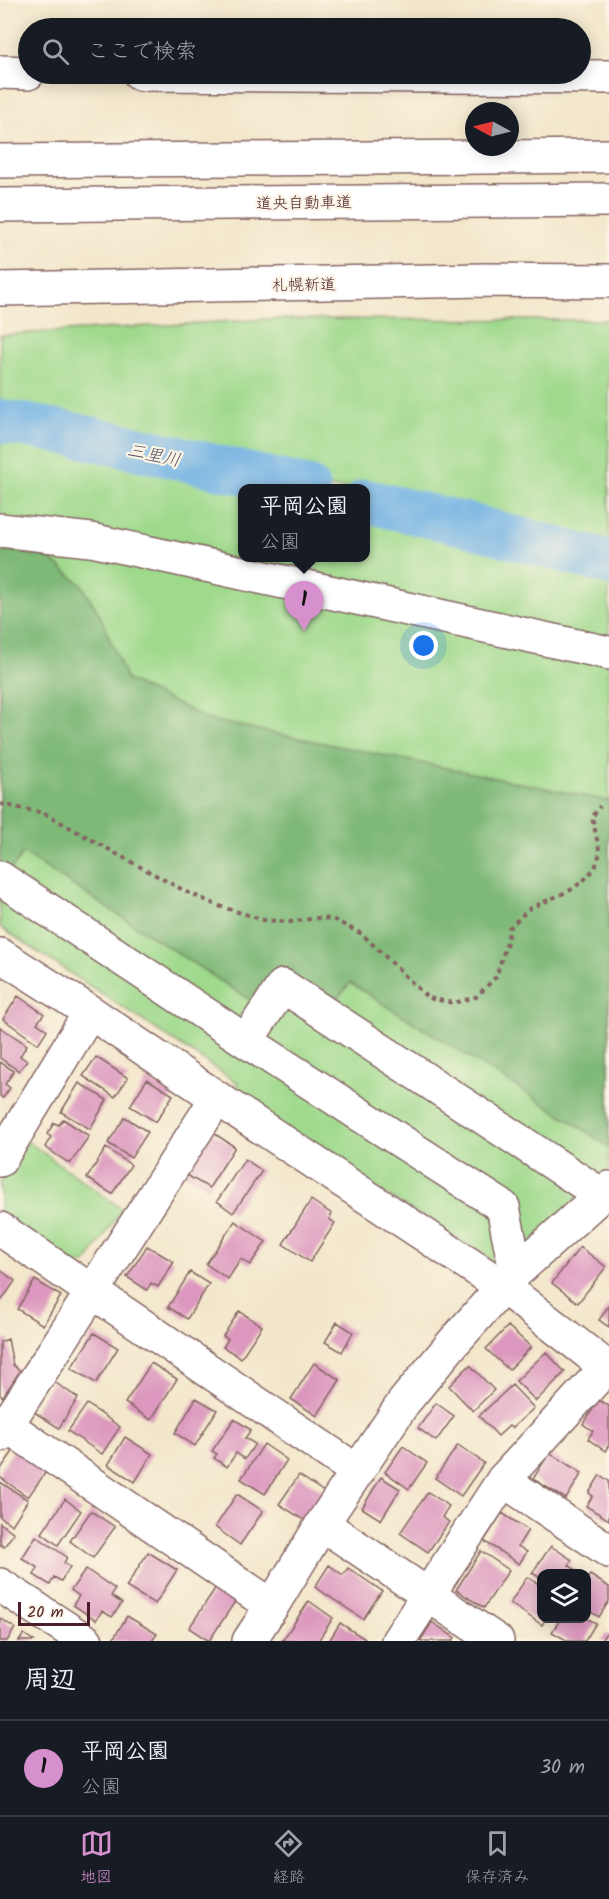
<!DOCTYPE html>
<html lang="ja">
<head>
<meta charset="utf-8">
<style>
  body { margin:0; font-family:Kalam,"Klee One",sans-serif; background:#20242c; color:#f1f3f6 }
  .controls { position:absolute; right:18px; bottom:18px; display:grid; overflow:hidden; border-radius:12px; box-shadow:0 3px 15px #0003 }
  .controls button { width:54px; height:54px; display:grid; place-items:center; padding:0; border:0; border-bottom:2px solid #363941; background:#171b24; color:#f1f3f6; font:30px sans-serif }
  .compass { position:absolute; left:465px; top:102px; width:54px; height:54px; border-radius:50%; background:#171b24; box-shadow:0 3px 15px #0003; rotate:277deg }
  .scale { position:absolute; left:18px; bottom:15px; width:72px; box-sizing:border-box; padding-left:6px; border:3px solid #4a1f2b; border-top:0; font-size:16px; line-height:21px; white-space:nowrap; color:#4a1f2b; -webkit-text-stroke:4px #fcf5e5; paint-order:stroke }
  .you { position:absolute; left:424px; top:646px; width:21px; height:21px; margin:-15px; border:4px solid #fff; border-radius:50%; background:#1a73e8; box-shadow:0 0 0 9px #1a73e833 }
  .badge { display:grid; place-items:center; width:39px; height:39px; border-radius:50%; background:#d690ce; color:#111; font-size:20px; font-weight:700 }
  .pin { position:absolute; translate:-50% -50px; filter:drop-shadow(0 2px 3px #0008) }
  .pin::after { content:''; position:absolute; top:32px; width:21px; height:18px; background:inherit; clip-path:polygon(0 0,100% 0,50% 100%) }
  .popup { position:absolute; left:238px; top:484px; width:132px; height:78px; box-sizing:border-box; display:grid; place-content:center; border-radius:12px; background:#171b24; filter:drop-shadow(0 2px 4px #0005); font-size:20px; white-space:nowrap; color:#9ea1a6 }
  .popup b { font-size:22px; color:#f1f3f6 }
  .popup::after { content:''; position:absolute; left:50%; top:100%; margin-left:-12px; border:12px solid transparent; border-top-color:#171b24 }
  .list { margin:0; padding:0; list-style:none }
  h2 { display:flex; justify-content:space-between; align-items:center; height:78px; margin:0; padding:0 24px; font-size:26px }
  h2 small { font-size:20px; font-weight:400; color:#9ea1a6 }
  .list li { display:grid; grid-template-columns:39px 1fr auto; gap:18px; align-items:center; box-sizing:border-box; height:96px; padding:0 24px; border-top:2px solid #363941 }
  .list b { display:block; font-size:22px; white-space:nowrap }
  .list p { margin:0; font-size:20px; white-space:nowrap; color:#9ea1a6 }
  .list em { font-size:20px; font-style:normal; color:#9ea1a6 }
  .icon { flex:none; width:33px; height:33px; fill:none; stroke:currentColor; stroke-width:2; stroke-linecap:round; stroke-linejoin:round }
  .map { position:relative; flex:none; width:609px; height:1641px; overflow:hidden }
  .search { position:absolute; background:#171b24; box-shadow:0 3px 15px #0003; left:18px; right:18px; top:18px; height:66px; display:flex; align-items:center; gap:15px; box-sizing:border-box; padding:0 21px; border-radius:33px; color:#9ea1a6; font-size:22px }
  .sheet { height:174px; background:#171b24 }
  nav { display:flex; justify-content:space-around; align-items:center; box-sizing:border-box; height:84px; border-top:2px solid #363941; background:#171b24; font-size:16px; color:#9ea1a6 }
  nav a { display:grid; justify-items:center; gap:3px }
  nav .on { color:#d690ce }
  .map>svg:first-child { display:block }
  .green { fill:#9fd98c; stroke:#747c5c; stroke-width:1.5; fill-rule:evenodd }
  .forest { fill:#7fb978; stroke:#646c52; stroke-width:1.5 }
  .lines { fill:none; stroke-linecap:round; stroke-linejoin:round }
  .river { stroke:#6fb1e3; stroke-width:44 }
  .building { fill:#dc97be }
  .minor-casing { stroke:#856563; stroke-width:36 }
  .highway-casing { stroke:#856563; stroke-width:36 }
  .path { stroke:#856563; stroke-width:4; stroke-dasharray:4.5 4.5; stroke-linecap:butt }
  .minor { stroke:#fff; stroke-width:33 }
  .highway { stroke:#fff; stroke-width:33 }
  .labels { text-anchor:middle; stroke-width:4.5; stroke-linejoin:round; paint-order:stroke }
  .street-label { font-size:16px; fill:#4a1f2b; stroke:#fcf5e5 }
  .water-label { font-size:18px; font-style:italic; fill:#57526b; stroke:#fcf5e5 }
</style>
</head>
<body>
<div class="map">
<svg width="609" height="1641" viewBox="0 0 609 1641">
  <rect width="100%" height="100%" fill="#fcf5e5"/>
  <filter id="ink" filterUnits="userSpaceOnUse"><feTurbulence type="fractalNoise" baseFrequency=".0167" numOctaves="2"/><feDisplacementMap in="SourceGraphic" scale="12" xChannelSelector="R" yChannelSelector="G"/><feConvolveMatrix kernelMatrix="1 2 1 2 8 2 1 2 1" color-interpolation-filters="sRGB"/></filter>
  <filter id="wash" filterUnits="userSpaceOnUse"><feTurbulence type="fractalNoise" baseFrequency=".008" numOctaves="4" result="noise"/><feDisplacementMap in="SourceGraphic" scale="24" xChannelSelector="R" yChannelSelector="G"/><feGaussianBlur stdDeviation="1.35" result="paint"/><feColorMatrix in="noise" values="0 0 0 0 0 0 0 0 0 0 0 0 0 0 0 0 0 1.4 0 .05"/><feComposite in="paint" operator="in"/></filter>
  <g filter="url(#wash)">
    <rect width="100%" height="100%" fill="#f3e7cb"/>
    <path class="green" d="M268,319L609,320V1169L598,1177L504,1268L230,1097L238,1083L0,927V335ZM242,488H366V558H242Z
      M27,1141L122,1209L86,1263L77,1265L0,1215V1183Z"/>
    <path class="forest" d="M11,551L49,558L82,585L100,615L127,680L210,720L609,801V1147L568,1119L350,983L334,1003L280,970L256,1004L23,853L0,886V554Z"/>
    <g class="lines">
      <path class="river" d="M0,421C104,438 206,465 308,488
        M366,501L472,526L609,563"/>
    </g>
    <g id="blocks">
      <path class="building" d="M18,996L44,1014L37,1023L47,1030L38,1044L3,1019Z
        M0,1027L27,1045L20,1056L27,1061L19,1071L0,1058Z
        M96,1057L128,1078L115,1097L83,1076Z
        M0,1062L14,1071L5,1084L10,1088L3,1098L0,1096Z
        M147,1079L173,1095L156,1122L130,1106Z
        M79,1083L107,1100L90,1129L61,1112Z
        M125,1117L148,1132L131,1158L108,1143Z
        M63,1119L89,1136L70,1164L45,1147L51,1137L47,1134L54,1123L59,1125Z
        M212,1132L235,1147L209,1188L185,1174Z
        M106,1148L131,1165L112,1194L87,1178Z
        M245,1159L262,1171L233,1213L217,1201Z
        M311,1200L332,1214L329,1219L335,1223L310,1262L283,1244Z
        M235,1221L266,1242L250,1265L241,1259L228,1279L206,1264Z
        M147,1246L174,1262L158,1287L151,1283L147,1290L127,1277Z
        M580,1247L606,1267L578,1303L552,1283Z
        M0,1270L15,1281L0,1303Z
        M190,1272L209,1284L187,1319L168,1307Z
        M35,1280L61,1296L43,1325L17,1309Z
        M609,1305V1327L599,1320Z
        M239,1311L262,1326L241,1358L223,1347L228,1339L223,1336Z
        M337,1322L353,1332L342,1352L325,1342Z
        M508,1326L531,1347L509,1370L486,1349Z
        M94,1333L118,1348L96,1383L71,1368Z
        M8,1339L13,1365L20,1371L3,1397L0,1395V1342Z
        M546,1352L565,1372L536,1401L516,1381Z
        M151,1363L177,1379L151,1420L125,1403Z
        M314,1363L340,1380L317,1416L291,1399Z
        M470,1365L494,1390L473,1411L449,1386Z
        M53,1381L78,1398L59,1428L34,1412Z
        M512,1385L534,1408L512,1428L509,1426L498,1436L479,1416Z
        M196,1398L217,1410L195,1446L175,1433Z
        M599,1400L609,1406V1445L605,1451L588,1439L593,1431L583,1424Z
        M436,1403L454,1416L436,1441L418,1428Z
        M87,1404L120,1427L102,1454L68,1431Z
        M234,1419L251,1430L245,1438L255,1444L245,1459L236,1453L227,1467L214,1458L217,1454L212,1451Z
        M125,1437L152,1454L135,1482L108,1465Z
        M264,1444L287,1460L265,1494L241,1479Z
        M458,1445L484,1463L461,1496L435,1478Z
        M403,1446L427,1463L409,1489L385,1472Z
        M14,1450L46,1472L28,1497L0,1477V1470Z
        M549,1453L582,1473L566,1499L533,1479Z
        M299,1475L324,1492L305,1521L279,1504Z
        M600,1475L609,1481V1520L586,1506L593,1496L589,1493Z
        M381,1477L400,1489L381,1520L362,1508Z
        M0,1482L28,1500L12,1525L0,1517Z
        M428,1492L449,1506L442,1517L449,1522L428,1552L400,1533Z
        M237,1494L263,1511L240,1545L215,1527Z
        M65,1499L81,1511L58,1545L42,1533Z
        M91,1511L115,1527L93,1558L70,1541Z
        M502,1513L528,1530L518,1546L527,1552L519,1564L484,1541Z
        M0,1523L14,1533L4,1547L0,1544Z
        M36,1536L67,1557L64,1563L70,1567L61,1581L54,1577L50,1585L34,1575L38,1568L22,1558Z
        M551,1546L572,1560L569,1565L580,1574H542V1579L532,1573Z
        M481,1551L509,1570L484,1608L456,1590Z
        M148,1552L177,1570L155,1604L126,1587Z
        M329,1565L343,1575L348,1568L382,1591L363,1619L315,1587Z
        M86,1569L115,1589L111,1596L122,1603L112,1617L102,1611L96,1620L73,1605L79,1596L71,1590Z
        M590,1575L609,1587V1601L599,1617L586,1609V1580Z
        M527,1577L542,1586V1618H546L542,1625L510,1603Z
        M216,1587L236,1600L209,1641L189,1628Z
        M309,1601L333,1618L318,1641H282Z
        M127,1616L157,1634L152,1641H112Z
        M0,1618L15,1628L7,1641H0Z
        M561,1618H586L596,1623L585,1641H568L552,1632Z
        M432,1622L455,1638L453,1641H420Z
        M340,1623L365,1639L364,1641H329Z
        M606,1633L609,1635V1641H601Z
        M24,1634L34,1641H19Z"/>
    </g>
  </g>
  <g filter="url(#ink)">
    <use href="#blocks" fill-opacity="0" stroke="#856563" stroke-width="1.5"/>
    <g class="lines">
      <defs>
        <path id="minor" d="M0,72L28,73
          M140,74L609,77
          M0,289L485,280L609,281
          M0,530L91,540L609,653
          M0,878L246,1041L503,1207L516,1272
          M0,955L90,1012L217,1098L502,1286L609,1369
          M246,1041L283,986L600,1194
          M0,1160L90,1012
          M0,1229L358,1472
          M0,1421L272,1606
          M0,1435L217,1098
          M503,1480L609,1551
          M322,1524L497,1641
          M0,1585L86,1641
          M249,1641L272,1606L322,1524L404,1402L452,1344L516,1272L609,1188
          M398,1641L503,1480L607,1367"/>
        <path id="highway" d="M0,161L609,156
          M0,205L609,200"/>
      </defs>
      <use href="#minor" class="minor-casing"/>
      <use href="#highway" class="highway-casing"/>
      <path class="path" d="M0,804L44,813L133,863L187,892L219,906L264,920L290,922L317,918L332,919L362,934L428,998L454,1003L476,997L496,977L508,939L509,928L530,908L569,891L583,881L595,868L600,853L592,817L600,806"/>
      <use href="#minor" class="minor"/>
      <use href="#highway" class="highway"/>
    </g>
  </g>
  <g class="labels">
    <g class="street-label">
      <text transform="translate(304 202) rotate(-1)" y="6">道央自動車道</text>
      <text transform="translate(304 284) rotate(-1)" y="6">札幌新道</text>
    </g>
    <g class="water-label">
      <text transform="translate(154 455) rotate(12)" y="6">三里川</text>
    </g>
  </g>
</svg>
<div class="controls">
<button><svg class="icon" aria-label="layers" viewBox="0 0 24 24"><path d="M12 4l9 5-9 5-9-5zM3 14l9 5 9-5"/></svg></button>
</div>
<svg class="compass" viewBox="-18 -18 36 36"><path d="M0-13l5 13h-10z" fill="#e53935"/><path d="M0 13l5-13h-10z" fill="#9ea1a6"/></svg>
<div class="scale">20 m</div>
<div class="you"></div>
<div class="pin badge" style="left:304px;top:631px">1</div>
<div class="popup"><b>平岡公園</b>公園</div>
<div class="search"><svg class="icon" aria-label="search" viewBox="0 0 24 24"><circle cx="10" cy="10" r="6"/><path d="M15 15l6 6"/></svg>ここで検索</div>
</div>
<section class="sheet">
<h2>周辺<small></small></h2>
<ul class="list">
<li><span class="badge">1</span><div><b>平岡公園</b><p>公園</p></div><em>30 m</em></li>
</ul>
</section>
<nav>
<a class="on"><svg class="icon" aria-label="map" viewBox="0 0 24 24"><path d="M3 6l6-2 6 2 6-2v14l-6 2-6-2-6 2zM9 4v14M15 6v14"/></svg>地図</a>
<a><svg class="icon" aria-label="directions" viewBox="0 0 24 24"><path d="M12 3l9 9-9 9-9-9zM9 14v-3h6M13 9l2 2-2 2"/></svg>経路</a>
<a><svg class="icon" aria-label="saved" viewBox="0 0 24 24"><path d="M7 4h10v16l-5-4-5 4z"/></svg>保存済み</a>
</nav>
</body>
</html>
